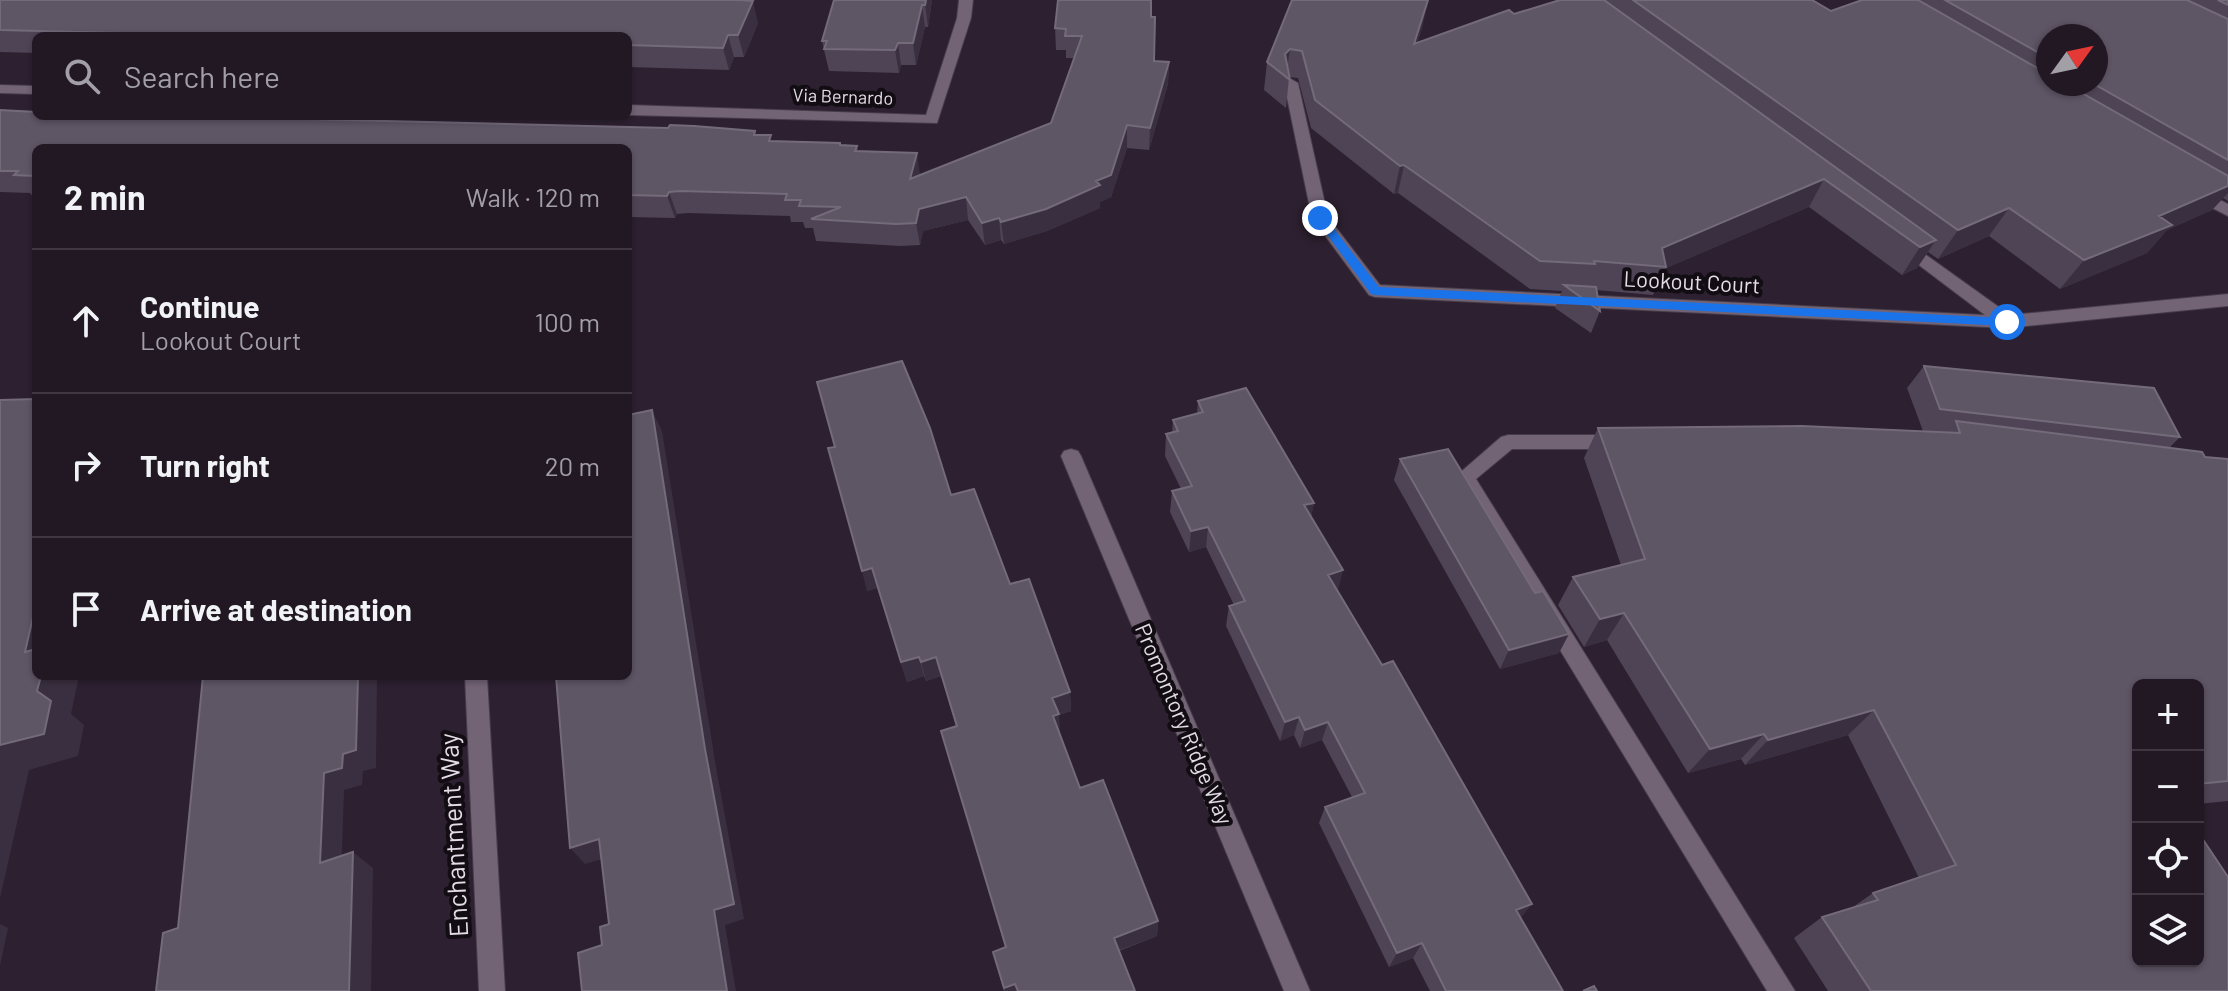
<!DOCTYPE html>
<html lang="en">
<head>
<meta charset="utf-8">
<style>
  body { margin:0; font-family:Barlow,sans-serif; background:#2a212c; color:#f1f3f6 }
  .controls { position:absolute; right:24px; bottom:24px; display:grid; overflow:hidden; border-radius:12px; box-shadow:0 2px 6px #0004 }
  .controls button { width:72px; height:72px; display:grid; place-items:center; padding:0; border:0; border-bottom:2px solid #3f3741; background:#221824; color:#f1f3f6; font:40px sans-serif }
  .compass { position:absolute; left:2036px; top:24px; width:72px; height:72px; border-radius:50%; background:#221824; box-shadow:0 2px 6px #0004; rotate:57deg }
  .stop { position:absolute; width:24px; height:24px; margin:-18px; border:6px solid #1a73e8; border-radius:50%; background:#fff }
  .stop.end { background:#1a73e8; border-color:#fff; box-shadow:0 2px 8px #0008 }
  .list { margin:0; padding:0; list-style:none }
  h2 { display:flex; justify-content:space-between; align-items:center; height:104px; margin:0; padding:0 32px; font-size:34px }
  h2 small { font-size:26px; font-weight:400; color:#a2a0a6 }
  .list li { display:grid; grid-template-columns:52px 1fr auto; gap:24px; align-items:center; box-sizing:border-box; height:144px; padding:0 32px; border-top:2px solid #3f3741 }
  .list b { display:block; font-size:30px; white-space:nowrap }
  .list p { margin:0; font-size:26px; white-space:nowrap; color:#a2a0a6 }
  .list em { font-size:26px; font-style:normal; color:#a2a0a6 }
  .icon { flex:none; width:44px; height:44px; fill:none; stroke:currentColor; stroke-width:2; stroke-linecap:round; stroke-linejoin:round }
  .map { position:relative; flex:none; width:2228px; height:991px; overflow:hidden }
  .search { position:absolute; background:#221824; box-shadow:0 2px 6px #0004; left:32px; top:32px; width:600px; height:88px; display:flex; align-items:center; gap:20px; box-sizing:border-box; padding:0 28px; border-radius:12px; color:#a2a0a6; font-size:30px }
  .panel { position:absolute; background:#221824; box-shadow:0 2px 6px #0004; left:32px; top:144px; width:600px; height:536px; border-radius:12px }
  .map>svg:first-child { display:block }
  .lines { fill:none; stroke-linecap:round; stroke-linejoin:round }
  .minor-casing { stroke:#473c49; stroke-width:2 }
  .minor { fill:#726375; fill-rule:evenodd }
  .wall { fill:#4e4456; fill-rule:evenodd }
  .shaded-wall { fill:#3a2f40 }
  .building { fill:#5e5565; stroke:#736a7a; stroke-width:2 }
  .route { fill:#1a73e8 }
  .labels { text-anchor:middle; stroke-width:8; stroke-linejoin:round; paint-order:stroke }
  .far-street-label { font-size:18px; fill:#e4dce6; stroke:#120c13 }
  .street-label { font-size:22px; fill:#e4dce6; stroke:#120c13 }
  .near-street-label { font-size:26px; fill:#e4dce6; stroke:#120c13 }
</style>
</head>
<body>
<div class="map">
<svg width="2228" height="991" viewBox="0 0 2228 991">
  <rect width="100%" height="100%" fill="#2d2030"/>
  <g class="lines">
    <defs>
      <path id="minor" d="M959,0H973L971,18L937,123L628,115V105L926,115L957,18Z
        M1291,79L1298,83L1328,217L1380,285L1985,315L1895,247L1893,243L1901,237L2010,315L2228,294V306L2007,328L1375,297L1369,295L1312,218L1284,83Z
        M0,85L36,86V94L0,93Z
        M2195,187L2228,204V216L2189,196L2187,192Z
        M1508,435H1617L1624,437L1627,442L1624,447L1617,449H1512L1476,479L1795,991H1767L1455,477L1501,437Z
        M1071,449L1078,451L1081,456L1310,991H1284L1061,456L1064,451Z
        M465,676H487L505,991H479Z"/>
    </defs>
    <use href="#minor" class="minor-casing"/>
    <use href="#minor" class="minor"/>
  </g>
  <path class="wall" d="M0,0L758,23L744,57H734L729,70L628,67V36H36V53L0,52Z
    M932,0L928,27H925L916,65H901L899,73L829,71L822,41Z
    M1058,0L1154,61L1169,62L1168,84L1149,150L1127,148L1111,197L1100,202V208L1047,231L1004,244L1001,240L985,245L968,220L923,231L920,245L900,246L816,241L813,228H805L803,222H791L790,216L688,213L677,214L675,218L628,217V148H36V197H33L30,193L0,192V110L756,135L772,141L840,143L841,145L857,146L858,151L920,175L1051,123L1074,58H1066V50H1056L1055,28Z
    M1292,0H1428L1417,42L1560,0H1812L1831,11L1862,0H2228V201L2223,198L2212,210L2167,230L2147,253L2060,289L1989,236L1938,259L1928,252L1917,268L1902,275L1809,207L1666,268L1653,295L1596,290L1600,311L1591,333L1555,308L1562,291L1530,289L1398,193L1394,194L1311,128L1298,78L1289,77L1286,108L1264,90L1267,62ZM2048,36L2096,84H2048Z
    M1924,366L2180,437L2169,448L2205,457L2228,459V801L2198,804V685H2138L2228,991H1828L1794,938L1822,917L1853,907L1873,893L1919,878L1848,735L1745,765L1741,759L1688,773L1607,640L1584,647L1558,605L1573,577L1621,565L1584,458L1598,428L1923,431L1907,388Z
    M1198,401L1314,503L1311,517L1337,590L1521,918L1563,991H1430L1413,958L1389,967L1319,823L1325,807L1352,797L1322,740L1300,748L1294,735L1280,741L1226,626L1229,606L1234,605L1206,547L1189,552L1170,512L1172,491L1181,489L1165,456L1166,434L1172,433L1173,420L1197,413Z
    M1400,459L1559,653L1500,669L1394,480Z
    M951,495L1010,584L1070,692L1071,711L1059,715V732L1080,788L1158,921L1157,936L1119,951L1135,991H1004L993,952L1005,947L941,731L956,727L941,676L926,681L924,676L907,682L877,588L867,591Z"/>
  <path class="shaded-wall" d="M926,0H932L928,27L925,5Z
    M753,1L758,23L744,57L738,35Z
    M1428,1L1422,29L1408,71L1414,44Z
    M922,5L925,27L916,65L913,43Z
    M728,35L734,57L729,70L723,48Z
    M898,43L901,65L899,73L895,50Z
    M1290,49L1286,77L1285,54Z
    M1169,62L1168,84L1149,150L1150,128Z
    M1127,125V148L1111,197L1100,202V208L1047,231L1004,244L1001,222L1096,181Z
    M917,153L920,175L910,179Z
    M1404,165L1398,193L1394,194L1400,166Z
    M1824,179L1809,207L1666,268L1662,248Z
    M2228,186V193L2212,210L2167,230L2147,253L2060,289L2084,260L2159,216Z
    M669,192L677,214L675,218L667,196Z
    M966,197L968,220L923,231L920,245L916,223L919,209Z
    M2009,208L1989,236L1938,259L1958,230Z
    M999,218L1001,240L985,245L982,223Z
    M1936,240L1917,268L1902,275L1920,247Z
    M652,410L662,431L716,767L744,919L725,925L736,991H727L714,910L705,749Z
    M1314,503L1310,523L1304,505Z
    M1208,527L1206,547L1189,552L1191,531Z
    M872,568L877,588L867,591L862,571Z
    M1343,570L1338,590L1328,575Z
    M36,604V660L25,652Z
    M1624,613L1607,640L1584,647L1600,619Z
    M1569,634L1559,653L1500,669L1509,650Z
    M919,657L924,676L907,682L901,662Z
    M936,657L941,676L926,681L921,662Z
    M41,676H79L71,714L84,725L78,756L29,770L0,898V745L37,691Z
    M358,676H377L376,768L363,771L362,785L344,790L341,878L320,863L324,773L343,754Z
    M1070,692L1071,711L1059,715L1060,732L1055,734L1052,698Z
    M1874,710L1848,735L1745,765L1768,740Z
    M1299,717L1294,735L1280,741L1285,722Z
    M1328,722L1322,740L1300,748L1305,730Z
    M1764,734L1741,759L1688,773L1710,749Z
    M599,839L613,856L585,864L570,848Z
    M353,852L373,868L371,991H349Z
    M1532,904L1520,919L1516,910Z
    M1158,921L1157,936L1114,952V938Z
    M0,924L8,928L0,966Z
    M1422,943L1413,958L1389,967L1397,953Z
    M1015,984L1017,991H1005L1004,988Z"/>
  <path class="building" d="M0,0H740L753,1L738,35H728L723,48L628,45V36H241L0,30Z
    M834,0H926L925,5H922L913,43H898L895,50L824,49L827,41H822Z
    M1058,0H1151V17H1155L1154,61L1169,62L1150,128L1127,125L1111,175L1096,181L1100,185L1046,209L1001,222L999,218L982,223L966,197L919,209L916,223L896,224L811,219L841,207L799,206L801,200H785L787,194L680,191L669,192L667,196L628,195V148H36V176L14,175L18,171H0V110L36,112V116H181L668,128L670,125L694,126L755,131L754,135H771L769,141L840,143V145L857,146L855,151L917,153L910,179L1051,123L1082,36H1065L1066,29L1055,28Z
    M1292,0H1428L1414,44L1509,10L1514,14L1560,0H1604L1936,240L1920,247L1824,179L1662,248L1666,267L1594,261L1595,264L1540,261L1404,165L1400,166L1315,100L1302,51L1290,49L1285,54L1290,80L1267,62Z
    M1633,0H1812L1831,11L1862,0H1918L2048,74V84H2066L2228,176V186L2159,216L2172,225L2084,260L2009,208L1958,230Z
    M1945,0H2187L2228,19V160L2094,84H2096V36H2048V58Z
    M2218,0H2228V5Z
    M1564,285L1596,287L1600,311Z
    M902,361L930,428L951,495L974,489L1010,584L1029,579L1070,692L1052,698L1059,714L1053,716L1080,788L1103,780L1158,921L1114,938L1135,991H1018L1015,984L1004,988L993,952L1006,947L941,731L957,726L936,657L921,662L919,657L901,662L872,568L862,571L828,448L835,447L817,382Z
    M1924,366L2154,388L2180,437L1940,409Z
    M1246,388L1314,503L1304,505L1343,570L1328,575L1382,665L1393,661L1532,904L1516,910L1563,991H1446L1422,943L1397,953L1325,807L1365,793L1328,722L1305,730L1299,717L1285,722L1229,606L1245,601L1208,527L1191,531L1172,491L1192,486L1166,434L1178,431L1173,420L1203,412L1198,401Z
    M36,399V604L25,652L36,649V676H41L37,691L51,701L44,734L0,745V400Z
    M652,410L705,749L734,904L714,910L727,991H582L578,953L602,945L600,927L609,924L599,839L570,848L556,676H628V415Z
    M1956,421L2202,452L2205,457L2228,459V781L2198,784V685H2138V961H2198V832L2228,877V991H1871L1822,917L1878,900L1873,893L1956,865L1874,710L1768,740L1764,734L1710,749L1624,613L1600,619L1573,577L1645,559L1598,428L1802,426L1960,433Z
    M1448,449L1535,593L1543,591L1569,634L1509,650L1400,459Z
    M203,676H358L356,750L343,754L342,768L324,773L320,863L353,852L349,991H156L163,933L178,928Z
    M1594,986L1597,991H1583Z"/>
  <path class="route" d="M1317,216H1324L1379,287L2007,318L2013,322L2007,326L1375,295L1371,294L1317,221Z"/>
  <g class="labels">
    <g class="far-street-label">
      <text transform="translate(843 97) rotate(2)" y="6">Via Bernardo</text>
    </g>
    <g class="street-label">
      <text transform="translate(1692 282) rotate(3)" y="8">Lookout Court</text>
      <text transform="translate(1184 724) rotate(67)" y="8">Promontory Ridge Way</text>
    </g>
    <g class="near-street-label">
      <text transform="translate(454 835) rotate(-93)" y="9">Enchantment Way</text>
    </g>
  </g>
</svg>
<div class="controls">
<button>+</button>
<button>−</button>
<button><svg class="icon" aria-label="locate" viewBox="0 0 24 24"><circle cx="12" cy="12" r="6"/><path d="M12 2v4M12 18v4M2 12h4M18 12h4"/></svg></button>
<button><svg class="icon" aria-label="layers" viewBox="0 0 24 24"><path d="M12 4l9 5-9 5-9-5zM3 14l9 5 9-5"/></svg></button>
</div>
<svg class="compass" viewBox="-18 -18 36 36"><path d="M0-13l5 13h-10z" fill="#e53935"/><path d="M0 13l5-13h-10z" fill="#a2a0a6"/></svg>
<div class="stop" style="left:2007px;top:322px"></div>
<div class="stop end" style="left:1320px;top:218px"></div>
<div class="search"><svg class="icon" aria-label="search" viewBox="0 0 24 24"><circle cx="10" cy="10" r="6"/><path d="M15 15l6 6"/></svg>Search here</div>
<section class="panel">
<h2>2 min<small>Walk · 120 m</small></h2>
<ul class="list">
<li><svg class="icon" aria-label="ahead" viewBox="0 0 24 24"><path d="M12 20V5M6 11l6-6 6 6"/></svg><div><b>Continue</b><p>Lookout Court</p></div><em>100 m</em></li>
<li><svg class="icon" aria-label="right" viewBox="0 0 24 24"><path d="M7 20v-9h11M14 6l5 5-5 5"/></svg><div><b>Turn right</b></div><em>20 m</em></li>
<li><svg class="icon" aria-label="arrive" viewBox="0 0 24 24"><path d="M6 21V4h12l-3 4 3 4H6"/></svg><div><b>Arrive at destination</b></div></li>
</ul>
</section>
</div>
</body>
</html>
